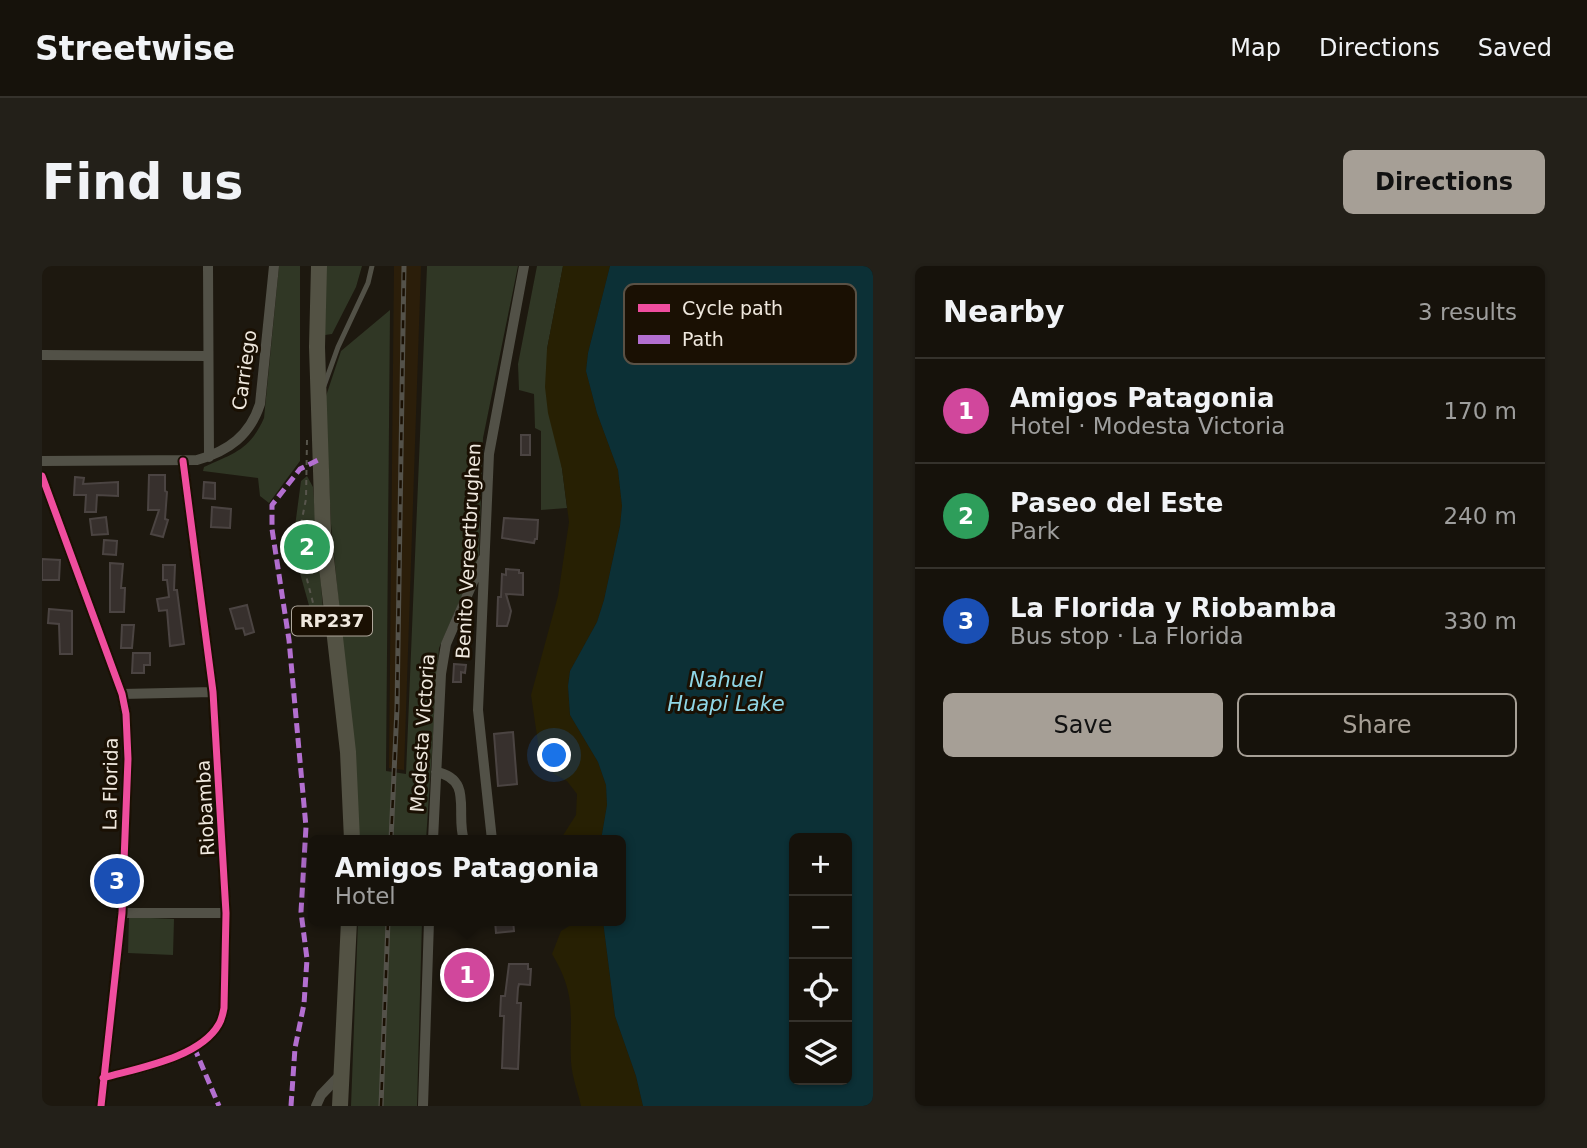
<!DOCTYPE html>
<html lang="en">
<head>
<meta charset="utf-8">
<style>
  body { margin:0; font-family:"DejaVu Sans",sans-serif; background:#232019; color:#f1f3f6 }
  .controls { position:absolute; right:21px; bottom:21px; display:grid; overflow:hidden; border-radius:10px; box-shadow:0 2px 5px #0004 }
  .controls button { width:63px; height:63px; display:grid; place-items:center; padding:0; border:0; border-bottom:2px solid #35322c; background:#16120b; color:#f1f3f6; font:35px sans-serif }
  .you { position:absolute; left:513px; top:490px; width:24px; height:24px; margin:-18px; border:5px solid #fff; border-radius:50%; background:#1a73e8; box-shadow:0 0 0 10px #1a73e833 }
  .badge { display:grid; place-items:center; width:46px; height:46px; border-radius:50%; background:#a69f96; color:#fff; font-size:23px; font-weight:700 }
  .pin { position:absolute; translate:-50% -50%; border:4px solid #fff; box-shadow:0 2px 7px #0006 }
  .popup { position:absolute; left:266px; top:569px; width:318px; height:91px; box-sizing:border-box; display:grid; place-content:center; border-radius:10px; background:#16120b; filter:drop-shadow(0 2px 5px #0005); font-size:23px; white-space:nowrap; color:#9e9e9d }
  .popup b { font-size:26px; color:#f1f3f6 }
  .popup::after { content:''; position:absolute; left:50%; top:100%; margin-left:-14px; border:14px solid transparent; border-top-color:#16120b }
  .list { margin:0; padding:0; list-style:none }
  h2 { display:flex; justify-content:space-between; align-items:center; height:91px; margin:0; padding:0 28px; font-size:30px }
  h2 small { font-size:23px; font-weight:400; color:#9e9e9d }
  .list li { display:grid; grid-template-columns:46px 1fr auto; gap:21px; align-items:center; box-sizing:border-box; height:105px; padding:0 28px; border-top:2px solid #35322c }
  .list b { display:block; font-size:26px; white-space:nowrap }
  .list p { margin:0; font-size:23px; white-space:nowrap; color:#9e9e9d }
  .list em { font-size:23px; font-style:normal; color:#9e9e9d }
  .actions { display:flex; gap:14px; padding:21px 28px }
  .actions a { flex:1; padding:16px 0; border:2px solid #a69f96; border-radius:10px; text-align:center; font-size:24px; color:#a69f96 }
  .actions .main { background:#a69f96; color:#111 }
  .icon { flex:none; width:38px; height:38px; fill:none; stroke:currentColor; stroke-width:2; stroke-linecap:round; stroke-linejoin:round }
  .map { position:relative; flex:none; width:831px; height:840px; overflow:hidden; border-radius:10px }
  header { display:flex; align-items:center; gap:42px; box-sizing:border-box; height:98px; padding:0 35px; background:#16120b; border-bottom:2px solid #35322c }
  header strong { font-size:33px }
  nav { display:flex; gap:38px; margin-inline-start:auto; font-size:24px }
  .intro { display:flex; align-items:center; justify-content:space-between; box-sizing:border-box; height:168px; padding:0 42px }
  h1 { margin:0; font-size:49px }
  .button { padding:18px 32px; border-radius:10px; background:#a69f96; color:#111; font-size:24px; font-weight:700 }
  main { display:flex; gap:42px; padding:0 42px }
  aside { flex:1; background:#16120b; border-radius:10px; box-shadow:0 2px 5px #0004 }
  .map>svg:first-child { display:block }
  .built { fill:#2b1e0a }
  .green { fill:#303725 }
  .sand { fill:#272003 }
  .water { fill:#0c3036; fill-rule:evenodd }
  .building { fill:#37302d; stroke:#4b4442; stroke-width:2 }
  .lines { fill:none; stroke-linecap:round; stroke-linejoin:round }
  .path { stroke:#57554c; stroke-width:2; stroke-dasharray:5 5; stroke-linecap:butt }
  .service { stroke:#525147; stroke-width:5 }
  .minor { stroke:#525147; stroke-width:10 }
  .primary { stroke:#535244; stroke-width:16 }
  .rail-casing { stroke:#54524a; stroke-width:5 }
  .rail { stroke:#1a1003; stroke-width:2.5; stroke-dasharray:8; stroke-linecap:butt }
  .quiet { stroke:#b36fd0; stroke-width:5; stroke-dasharray:10 5; stroke-linecap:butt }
  .cycleway-casing { stroke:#1a1003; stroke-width:11 }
  .cycleway { stroke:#ef4d9e; stroke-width:7 }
  .labels { text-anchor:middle; stroke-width:6; stroke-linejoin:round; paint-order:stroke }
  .shield { fill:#1a1003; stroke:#afa79c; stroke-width:2 }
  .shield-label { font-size:18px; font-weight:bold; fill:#efe8de }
  .street-label { font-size:19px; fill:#efe8de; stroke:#1a1003 }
  .water-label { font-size:21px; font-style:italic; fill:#8fd6e6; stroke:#1a1003 }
  .key { fill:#1a1003; stroke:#5a5145; stroke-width:2 }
  .key-label { font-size:19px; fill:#efe8de }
</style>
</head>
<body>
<header>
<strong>Streetwise</strong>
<nav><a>Map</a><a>Directions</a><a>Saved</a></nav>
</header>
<div class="intro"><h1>Find us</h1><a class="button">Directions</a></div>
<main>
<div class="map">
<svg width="831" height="840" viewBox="0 0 831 840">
  <rect width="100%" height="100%" fill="#1d180f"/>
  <path class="built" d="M352,0H379L362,504L347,502Z"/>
  <path class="green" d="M237,0H258V195L227,237L218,230L216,212L161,205L162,201C192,187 208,184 222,152Z
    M283,0H320L314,21L290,68L283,69Z
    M385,0H476L441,172L437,290L397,382L384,574H316L310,474L289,258L283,133L299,85L348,44L344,505L364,508Z
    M495,0H521L505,83L525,242L499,244V165L493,162L492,128L477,124L476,98Z
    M265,210L271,221L283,367L275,368L254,293L252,268L259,215Z
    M87,651L132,653L131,689L86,687Z
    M316,655H380L375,840H309Z"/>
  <path class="sand" d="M521,0H568L546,87L544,105L555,147L576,204L580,240L578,260L562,334L555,356L528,405L526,420L528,449L556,496L564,519L565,539L559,574H518L534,549L535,528L525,515L512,508L498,490L489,429L516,330L527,256L520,203L506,147L503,121L505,83Z
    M530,655H561L573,750L594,810L601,840H539C536,826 530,811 529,796C527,751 536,731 510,688L519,665L529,659Z"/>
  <path class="water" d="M568,0H831V840H601L594,810L573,750L561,655H579V574H559L565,539L564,519L556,496L528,449L526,420L528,405L555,356L562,334L578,260L580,240L576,204L555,147L544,105L546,87ZM752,572H805V814H752Z"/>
  <path class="building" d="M479,169H488V189H479Z
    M107,209H123V225L125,226L123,253L126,254L121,271L109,268L117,244H106Z
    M33,211L42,212L41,218L76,216V230L55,229L54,246H43L44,229H32Z
    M162,216L173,217V233L161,232Z
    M170,241L189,243L188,262L169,261Z
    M64,251L66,268L50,269L48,253Z
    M462,252L496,254L495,273H493L492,277L460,272Z
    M62,274L75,275L74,289L61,288Z
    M0,293L18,294L17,314H0Z
    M68,297L81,298L79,322H83L82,346H68Z
    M121,299H133L132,324H135L142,378L128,380L125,344L117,345L115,333L127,331L125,314H121Z
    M464,303L477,304V307H481V329L464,328L469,345L467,354L465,360H455L456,331H459L460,308L464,309Z
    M205,339L212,366L203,369L201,362L194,363L188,343Z
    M7,343L30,345V388H18L17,358L6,357Z
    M80,359H92L90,382H79Z
    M91,387H108V399H102V407H90Z
    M412,398L424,399L423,407L419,406V416H411Z
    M471,466L475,518L456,520L452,468Z
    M453,655H471L472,665L454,667Z
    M467,698H486V703H489L488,719L477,718L476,722L475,737H479L476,803L460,802L462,750H458L459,730H463Z"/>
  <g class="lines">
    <path class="path" d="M265,174L264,233L257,268L259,290L279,368"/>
    <path class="service" d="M282,120L296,81L326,17L330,0"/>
    <path class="minor" d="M166,0L167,191
      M0,89L166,90
      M0,195L155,194C187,185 208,169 218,138L232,0
      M0,210L80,428L84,448L86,493L80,647L59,840
      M80,428L171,426
      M394,506C432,513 413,548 422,574
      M391,574L399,408L404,378L441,293
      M450,574L436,444L447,188L482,0
      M80,647H184
      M61,812C96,802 158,792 177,758C180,753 181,747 182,742L184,647L171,426L141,195
      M274,840L279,829L299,808
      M381,840L387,655"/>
    <path class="primary" d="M277,0L275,81L281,266L306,486L310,574
      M298,840L307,655"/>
    <defs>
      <path id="rail" d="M349,574L355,442L362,0
        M339,840L346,655"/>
    </defs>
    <use href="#rail" class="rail-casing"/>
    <use href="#rail" class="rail"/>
    <path class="quiet" d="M152,781L177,840
      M249,840L253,782L262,738L265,693L259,646L264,561L247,374L230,263V239L258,203L278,193"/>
    <defs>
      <path id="cycleway" d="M0,210L80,428L84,448L86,493L80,647L59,840
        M61,812C96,802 158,792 177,758C180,753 181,747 182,742L184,647L171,426L141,195"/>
    </defs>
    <use href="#cycleway" class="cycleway-casing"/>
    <use href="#cycleway" class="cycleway"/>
  </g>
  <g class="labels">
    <rect class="shield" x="250" y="340.5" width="80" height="29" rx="5"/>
    <g class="shield-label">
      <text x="290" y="361">RP237</text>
    </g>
    <g class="street-label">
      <text transform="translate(202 104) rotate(-82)" y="7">Carriego</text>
      <text transform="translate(426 285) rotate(-87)" y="7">Benito Vereertbrughen</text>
      <text transform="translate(380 467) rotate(-86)" y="7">Modesta Victoria</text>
      <text transform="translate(68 518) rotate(-89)" y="7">La Florida</text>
      <text transform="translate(163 542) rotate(-93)" y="7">Riobamba</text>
    </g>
    <g class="water-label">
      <text x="684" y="421">Nahuel<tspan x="684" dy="24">Huapi Lake</tspan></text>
    </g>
  </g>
  <rect x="582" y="18" width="232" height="80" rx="10" class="key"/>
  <rect x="596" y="38" width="32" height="8" fill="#ef4d9e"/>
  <rect x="596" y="69" width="32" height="9" fill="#b36fd0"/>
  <g class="key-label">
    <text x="640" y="49">Cycle path</text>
    <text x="640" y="80">Path</text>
  </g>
</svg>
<div class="controls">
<button>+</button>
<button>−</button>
<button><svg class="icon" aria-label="locate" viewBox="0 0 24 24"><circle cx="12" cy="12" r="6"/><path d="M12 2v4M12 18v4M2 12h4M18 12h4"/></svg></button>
<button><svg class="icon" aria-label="layers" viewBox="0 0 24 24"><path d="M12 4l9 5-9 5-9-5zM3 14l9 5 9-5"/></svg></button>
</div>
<div class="you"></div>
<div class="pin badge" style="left:425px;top:709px;background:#d1479c">1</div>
<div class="popup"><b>Amigos Patagonia</b>Hotel</div>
<div class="pin badge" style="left:265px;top:281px;background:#2e9e5b">2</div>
<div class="pin badge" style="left:75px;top:615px;background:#1a4fb4">3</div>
</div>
<aside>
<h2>Nearby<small>3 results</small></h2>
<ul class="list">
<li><span class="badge" style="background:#d1479c">1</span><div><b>Amigos Patagonia</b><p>Hotel · Modesta Victoria</p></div><em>170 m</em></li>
<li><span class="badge" style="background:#2e9e5b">2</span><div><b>Paseo del Este</b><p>Park</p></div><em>240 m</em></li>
<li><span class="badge" style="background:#1a4fb4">3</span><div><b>La Florida y Riobamba</b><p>Bus stop · La Florida</p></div><em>330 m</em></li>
</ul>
<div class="actions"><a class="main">Save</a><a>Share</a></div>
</aside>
</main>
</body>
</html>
